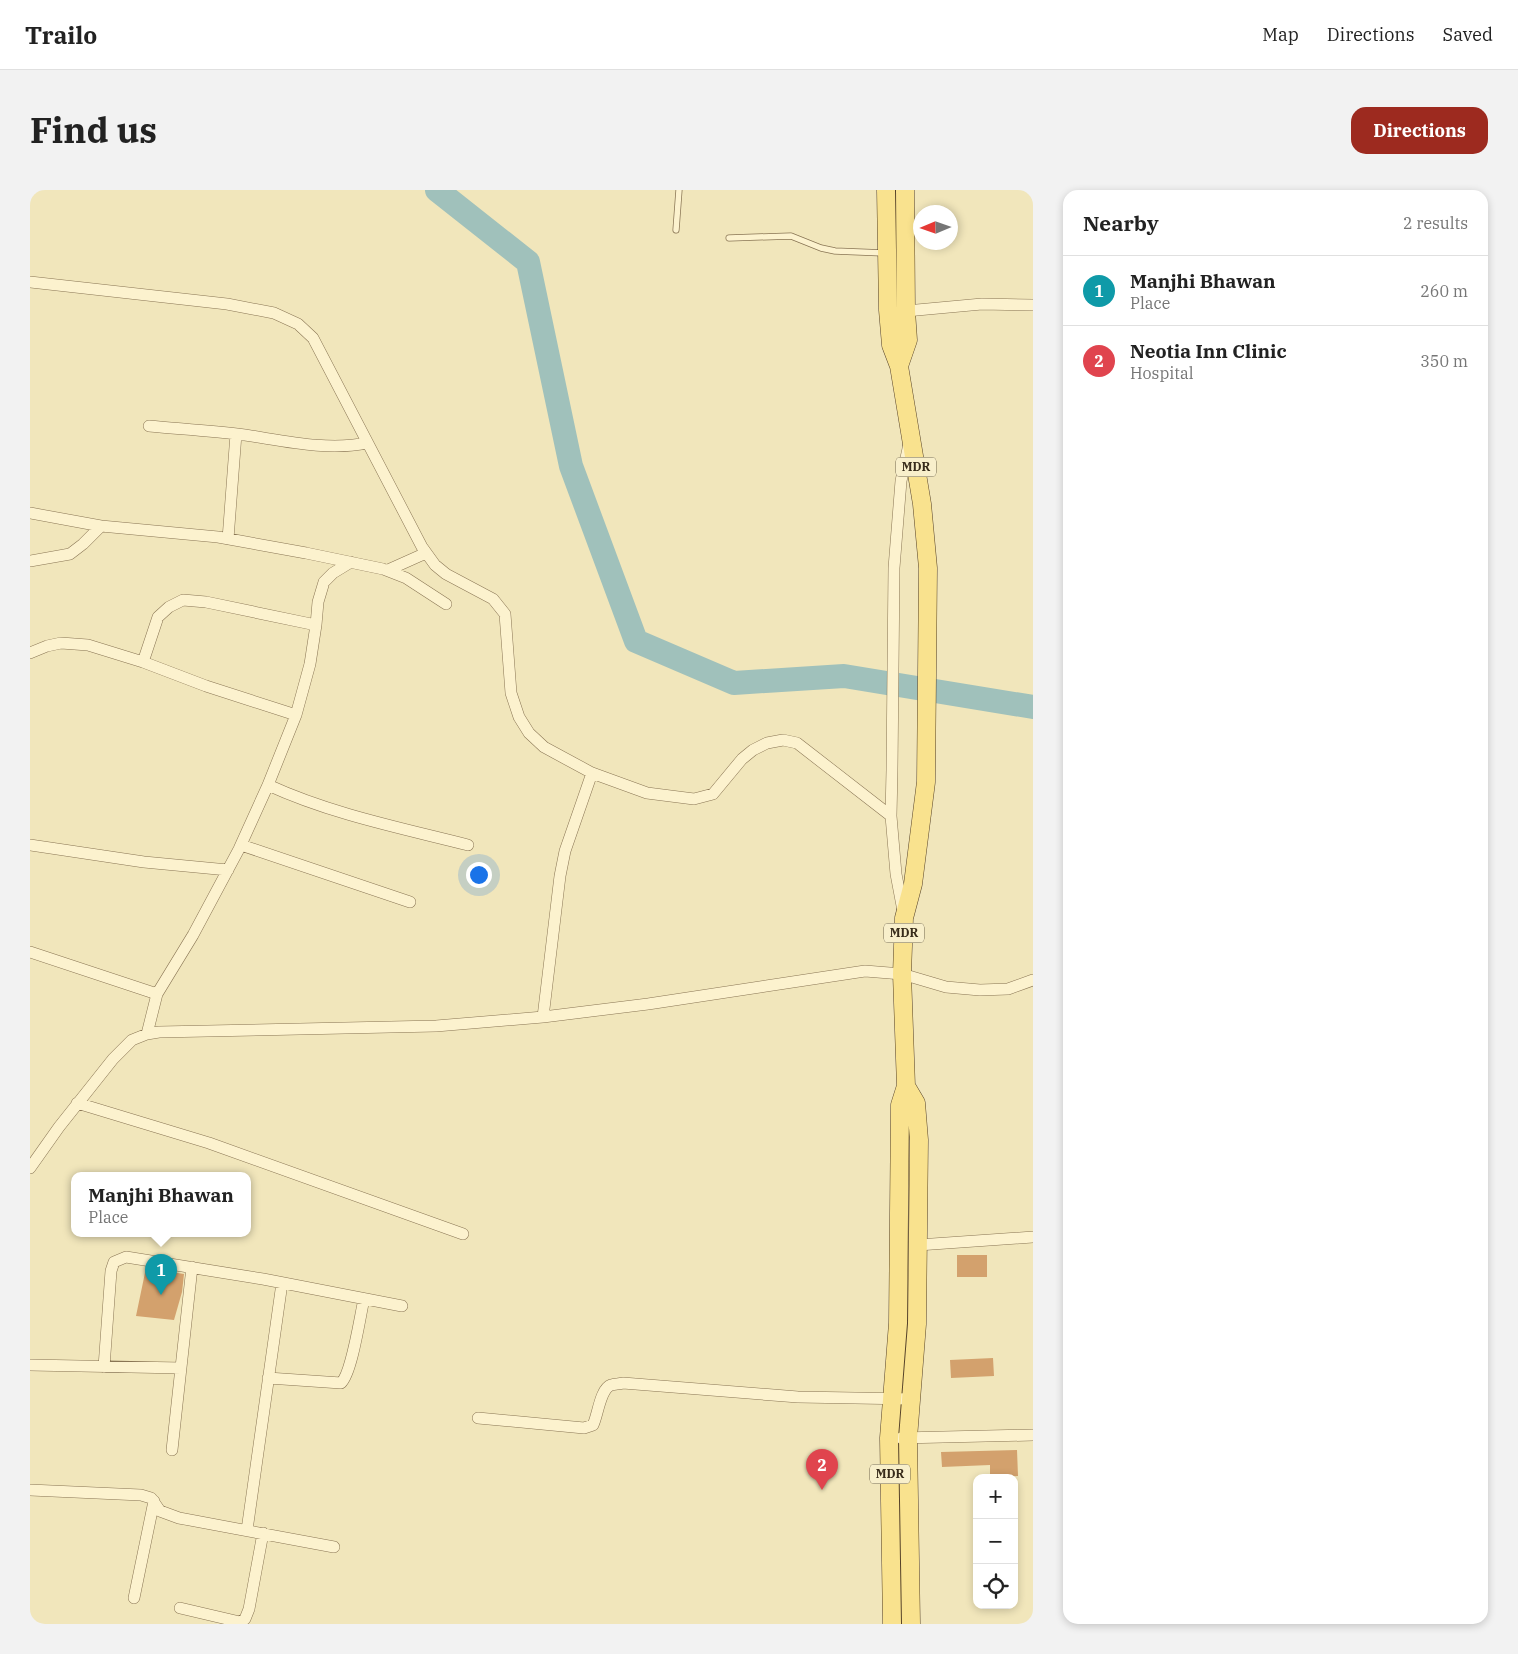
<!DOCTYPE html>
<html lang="en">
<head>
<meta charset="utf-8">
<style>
  body { margin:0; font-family:"IBM Plex Serif",serif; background:#f2f2f2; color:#222 }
  .controls { position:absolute; right:15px; bottom:15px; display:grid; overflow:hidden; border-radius:10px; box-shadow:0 2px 8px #0003 }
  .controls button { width:45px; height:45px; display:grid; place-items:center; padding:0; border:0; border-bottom:1px solid #e0e0e0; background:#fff; color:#222; font:25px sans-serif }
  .compass { position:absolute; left:883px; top:15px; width:45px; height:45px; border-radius:50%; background:#fff; box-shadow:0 2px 8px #0003; rotate:268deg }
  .you { position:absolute; left:448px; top:684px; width:18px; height:18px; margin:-12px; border:4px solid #fff; border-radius:50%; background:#1a73e8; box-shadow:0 0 0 8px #1a73e833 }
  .badge { display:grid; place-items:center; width:32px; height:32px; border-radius:50%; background:#9d2a1f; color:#fff; font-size:16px; font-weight:700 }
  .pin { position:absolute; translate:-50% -41px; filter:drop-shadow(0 1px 2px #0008) }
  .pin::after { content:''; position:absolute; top:26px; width:18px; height:15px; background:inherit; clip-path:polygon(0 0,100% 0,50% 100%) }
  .popup { position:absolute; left:41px; top:982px; width:180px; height:65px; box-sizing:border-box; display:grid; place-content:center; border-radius:10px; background:#fff; filter:drop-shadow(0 1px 4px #0005); font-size:16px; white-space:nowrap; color:#767676 }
  .popup b { font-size:19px; color:#222 }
  .popup::after { content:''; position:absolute; left:50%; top:100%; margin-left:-10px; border:10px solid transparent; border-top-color:#fff }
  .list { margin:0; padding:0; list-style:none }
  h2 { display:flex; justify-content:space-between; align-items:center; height:65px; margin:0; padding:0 20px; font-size:21px }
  h2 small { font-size:16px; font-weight:400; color:#767676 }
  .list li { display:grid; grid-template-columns:32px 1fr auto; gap:15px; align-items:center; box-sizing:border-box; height:70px; padding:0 20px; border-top:1px solid #e0e0e0 }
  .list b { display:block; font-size:19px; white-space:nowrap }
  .list p { margin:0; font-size:16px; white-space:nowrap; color:#767676 }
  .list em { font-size:16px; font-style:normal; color:#767676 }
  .icon { flex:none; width:28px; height:28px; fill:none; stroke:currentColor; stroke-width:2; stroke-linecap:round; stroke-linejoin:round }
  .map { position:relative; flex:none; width:1003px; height:1434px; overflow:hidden; border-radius:15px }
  header { display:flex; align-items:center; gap:30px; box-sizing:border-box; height:70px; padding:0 25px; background:#fff; border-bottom:1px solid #e0e0e0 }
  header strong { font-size:24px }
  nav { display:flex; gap:28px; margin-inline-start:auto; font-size:18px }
  .intro { display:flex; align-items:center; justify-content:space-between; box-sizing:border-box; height:120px; padding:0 30px }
  h1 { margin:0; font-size:35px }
  .button { padding:12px 22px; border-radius:15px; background:#9d2a1f; color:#fff; font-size:18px; font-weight:700 }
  main { display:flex; gap:30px; padding:0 30px }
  aside { flex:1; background:#fff; border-radius:15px; box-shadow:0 2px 8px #0003 }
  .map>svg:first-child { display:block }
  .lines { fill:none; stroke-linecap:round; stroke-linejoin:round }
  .river { stroke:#a0c1bb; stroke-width:24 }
  .building { fill:#d3a16d }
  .lane-casing { stroke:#897554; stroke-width:7 }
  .street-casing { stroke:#897554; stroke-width:12 }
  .primary-casing { stroke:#564229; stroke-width:19 }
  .lane { stroke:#fcf2ce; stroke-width:5.5 }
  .street { stroke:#fcf2ce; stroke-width:11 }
  .primary { stroke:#f9e28e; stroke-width:18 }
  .labels { text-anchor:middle; stroke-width:4.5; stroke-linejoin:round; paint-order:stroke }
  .shield { fill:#f8efcb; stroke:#71664f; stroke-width:1 }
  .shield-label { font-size:12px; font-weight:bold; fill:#372b1a }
</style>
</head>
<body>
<header>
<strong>Trailo</strong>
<nav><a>Map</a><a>Directions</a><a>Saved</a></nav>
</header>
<div class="intro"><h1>Find us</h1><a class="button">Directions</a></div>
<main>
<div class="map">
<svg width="1003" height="1434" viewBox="0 0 1003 1434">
  <rect width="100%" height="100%" fill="#f1e6bb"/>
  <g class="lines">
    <path class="river" d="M407,0L498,72L541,276L606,451L704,493L814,486L1003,517"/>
  </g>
  <path class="building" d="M927,1065H957V1087H927Z
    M116,1078L154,1084L152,1102L144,1130L106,1126Z
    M963,1168L964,1186L921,1188L920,1170Z
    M987,1260L988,1286L960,1287V1275L912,1277L911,1262Z"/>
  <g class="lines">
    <defs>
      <path id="lane" d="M646,40L649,0
        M699,48L761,46L791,58L805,61L854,63"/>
      <path id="street" d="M0,92L197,114L244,123L268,134L283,148L392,357L405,375L416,384L463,409L475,424L481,503L489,527L499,543L514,557L562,583L617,603L664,609L683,604L712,569L723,560L737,553L753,550L767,553L861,626
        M876,121L952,114L1003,115
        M119,236C151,239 183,241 215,245C255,251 297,261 337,253
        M0,323L71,336L188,347L276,363L353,379L376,388L416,414
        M198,349L206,244
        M0,371L40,364L53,354L71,336
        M358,380L396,363
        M0,463L17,456L31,453L58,455L113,472L176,496L266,525
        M113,472L128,427L139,417L153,410L176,412L286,435
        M238,595C301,624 371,638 438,655
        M0,655L114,672L198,680
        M211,655L380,712
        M873,721L866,684L861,626L862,580L864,378L871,291L879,254
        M0,762L127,804
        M513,827L530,686L535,661L562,583
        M117,844L127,804L163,745L209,659L238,595L266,525L280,474L286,435L288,412L294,392L303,383L321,372
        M47,913L179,953L433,1044
        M0,978L29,937L83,869L102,850L117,844L129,842L406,836L513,827L618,814L835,781L872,784L916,797L950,800L978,799L1003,790
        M888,1055L1003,1047
        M0,1175L151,1178
        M74,1177L81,1081L84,1072L96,1067L233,1089L372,1116
        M238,1188L311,1193C322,1183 330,1126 334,1109
        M448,1228L554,1238L563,1235C568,1225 570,1199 581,1195C585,1194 590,1194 593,1193L768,1207L882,1209
        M871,1248L1003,1245
        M142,1260L162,1077
        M0,1300L111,1305L121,1308L130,1321L149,1328L304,1357
        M217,1340L252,1093
        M104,1408L124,1311
        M150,1418L210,1432L215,1429L219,1419L233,1343"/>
      <path id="primary" d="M856,0L858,120L861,155L869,176L892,314L898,378L896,592L883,694L874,728L872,784L876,896L870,915L868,1133L859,1248L862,1434
        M869,176L878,150L876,121L875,0
        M876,896L886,913L889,950L887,1134L878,1248L881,1434"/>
    </defs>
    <use href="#lane" class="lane-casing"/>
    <use href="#street" class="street-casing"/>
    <use href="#primary" class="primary-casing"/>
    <use href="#lane" class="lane"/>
    <use href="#street" class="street"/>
    <use href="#primary" class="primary"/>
  </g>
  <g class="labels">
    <g class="shield">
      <rect x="866" y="267.5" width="40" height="19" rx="4"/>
      <rect x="854" y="733.5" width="40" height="19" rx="4"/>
      <rect x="840" y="1274.5" width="40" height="19" rx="4"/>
    </g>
    <g class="shield-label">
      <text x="886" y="281">MDR</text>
      <text x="874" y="747">MDR</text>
      <text x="860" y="1288">MDR</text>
    </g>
  </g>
</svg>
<div class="controls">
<button>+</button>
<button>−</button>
<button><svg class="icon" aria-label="locate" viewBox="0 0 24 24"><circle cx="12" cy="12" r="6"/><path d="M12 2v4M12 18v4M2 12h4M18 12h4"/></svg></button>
</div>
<svg class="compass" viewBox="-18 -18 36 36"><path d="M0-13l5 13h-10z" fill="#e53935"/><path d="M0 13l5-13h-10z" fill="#767676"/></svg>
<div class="you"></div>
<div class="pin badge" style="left:131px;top:1105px;background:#0f9aa8">1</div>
<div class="popup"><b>Manjhi Bhawan</b>Place</div>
<div class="pin badge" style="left:792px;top:1300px;background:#e0444e">2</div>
</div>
<aside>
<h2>Nearby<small>2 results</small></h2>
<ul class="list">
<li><span class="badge" style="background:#0f9aa8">1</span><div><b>Manjhi Bhawan</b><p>Place</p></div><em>260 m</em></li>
<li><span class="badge" style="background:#e0444e">2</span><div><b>Neotia Inn Clinic</b><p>Hospital</p></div><em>350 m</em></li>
</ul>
</aside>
</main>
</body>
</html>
